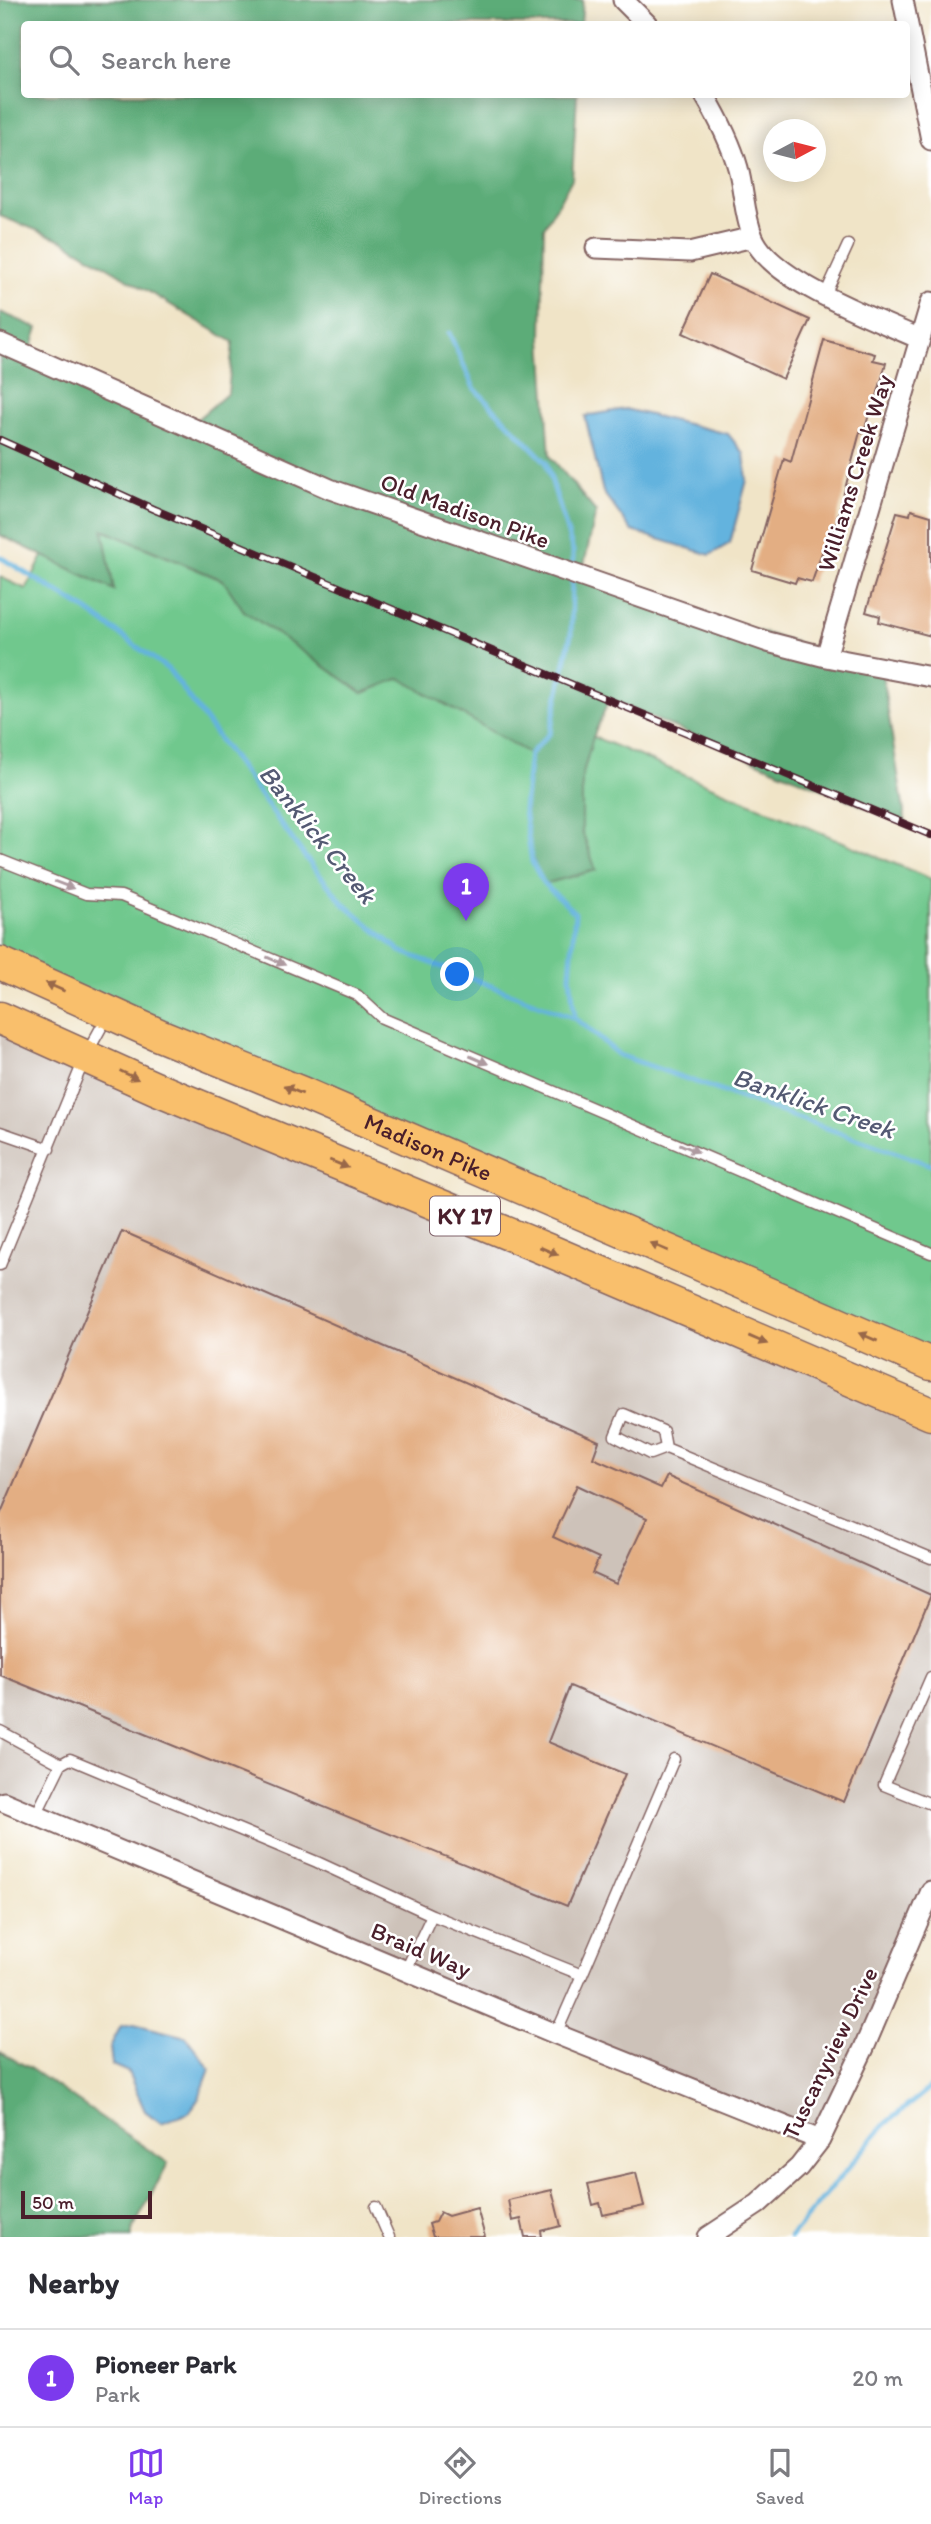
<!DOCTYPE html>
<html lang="en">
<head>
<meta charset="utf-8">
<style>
  body { margin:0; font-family:Itim,sans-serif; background:#f7f7f7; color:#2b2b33 }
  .compass { position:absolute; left:763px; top:119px; width:63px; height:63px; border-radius:50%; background:#fff; box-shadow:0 4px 18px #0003; rotate:83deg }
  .scale { position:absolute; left:21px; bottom:18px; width:131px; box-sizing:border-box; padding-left:7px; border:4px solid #4a1f2b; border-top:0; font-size:19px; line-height:24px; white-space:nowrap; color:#4a1f2b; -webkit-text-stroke:5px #fff; paint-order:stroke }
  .you { position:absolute; left:458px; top:975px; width:24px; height:24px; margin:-18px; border:5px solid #fff; border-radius:50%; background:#1a73e8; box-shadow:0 0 0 10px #1a73e833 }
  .badge { display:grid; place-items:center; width:46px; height:46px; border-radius:50%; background:#7c3aed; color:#fff; font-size:23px; font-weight:700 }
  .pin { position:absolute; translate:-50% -58px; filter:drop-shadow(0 2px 4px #0008) }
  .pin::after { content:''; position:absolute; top:37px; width:24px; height:21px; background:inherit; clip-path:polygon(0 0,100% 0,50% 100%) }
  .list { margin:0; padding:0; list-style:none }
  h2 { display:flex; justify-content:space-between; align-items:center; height:91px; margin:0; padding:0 28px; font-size:30px }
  h2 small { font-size:23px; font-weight:400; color:#7c7c81 }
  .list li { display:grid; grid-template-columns:46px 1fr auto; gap:21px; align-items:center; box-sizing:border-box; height:98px; padding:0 28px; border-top:2px solid #e1e1e2 }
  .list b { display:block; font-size:26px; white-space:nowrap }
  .list p { margin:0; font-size:23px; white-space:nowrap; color:#7c7c81 }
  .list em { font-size:23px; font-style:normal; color:#7c7c81 }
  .icon { flex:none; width:38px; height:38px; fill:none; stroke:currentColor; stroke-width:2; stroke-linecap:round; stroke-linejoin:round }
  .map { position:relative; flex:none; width:931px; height:2237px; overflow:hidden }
  .search { position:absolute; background:#fff; box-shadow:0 4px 18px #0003; left:21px; right:21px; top:21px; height:77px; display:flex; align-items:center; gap:18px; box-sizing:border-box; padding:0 24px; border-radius:7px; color:#7c7c81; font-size:26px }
  .sheet { height:189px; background:#fff }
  nav { display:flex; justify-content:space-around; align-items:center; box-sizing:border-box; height:98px; border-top:2px solid #e1e1e2; background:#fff; font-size:19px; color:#7c7c81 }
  nav a { display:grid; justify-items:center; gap:4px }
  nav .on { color:#7c3aed }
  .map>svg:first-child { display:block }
  .industrial { fill:#cdc2b9 }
  .green { fill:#70c88d; stroke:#5d745c; stroke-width:2 }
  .forest { fill:#5cac78; stroke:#536652; stroke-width:2 }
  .water { fill:#64b3de; stroke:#576984; stroke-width:2 }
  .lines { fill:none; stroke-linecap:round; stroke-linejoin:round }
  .stream { stroke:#64b3de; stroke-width:5 }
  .building { fill:#e3ae83; fill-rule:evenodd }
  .lane-casing { stroke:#846462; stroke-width:13 }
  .street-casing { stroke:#846462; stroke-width:23 }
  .primary-casing { stroke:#846462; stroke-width:35 }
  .lane { stroke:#fff; stroke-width:10 }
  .street { stroke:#fff; stroke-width:19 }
  .primary { stroke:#f9bf6c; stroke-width:32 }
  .rail-casing { stroke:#4a1f2b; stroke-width:8 }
  .rail { stroke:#fff; stroke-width:5; stroke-dasharray:16; stroke-linecap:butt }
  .oneway { fill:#ae9aa0 }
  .oneway2 { fill:#996748 }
  .labels { text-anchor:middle; stroke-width:5; stroke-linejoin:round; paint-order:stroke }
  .shield { fill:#fff; stroke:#80626b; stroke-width:2 }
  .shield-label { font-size:23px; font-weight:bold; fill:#4a1f2b }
  .street-label { font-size:24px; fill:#4a1f2b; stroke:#fff }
  .water-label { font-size:26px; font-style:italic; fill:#545a73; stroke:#fff }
</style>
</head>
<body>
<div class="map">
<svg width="931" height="2237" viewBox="0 0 931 2237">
  <rect width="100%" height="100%" fill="#fff"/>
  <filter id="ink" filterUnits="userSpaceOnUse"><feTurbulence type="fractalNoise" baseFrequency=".0143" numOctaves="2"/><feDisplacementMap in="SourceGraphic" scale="14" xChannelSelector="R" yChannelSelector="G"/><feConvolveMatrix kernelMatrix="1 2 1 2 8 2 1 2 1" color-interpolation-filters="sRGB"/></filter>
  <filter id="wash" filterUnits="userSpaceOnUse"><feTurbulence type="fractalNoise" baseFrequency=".00686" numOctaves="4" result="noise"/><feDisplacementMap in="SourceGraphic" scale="28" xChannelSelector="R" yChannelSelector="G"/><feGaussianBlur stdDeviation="1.57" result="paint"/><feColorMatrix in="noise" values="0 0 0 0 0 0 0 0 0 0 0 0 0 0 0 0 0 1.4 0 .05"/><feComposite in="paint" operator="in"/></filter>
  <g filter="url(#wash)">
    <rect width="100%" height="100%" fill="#f0e4c7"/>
    <path class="industrial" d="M0,1018L931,1414V1891L820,2140L0,1801Z"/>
    <path class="green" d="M65,514L931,879V1364L0,963V577L26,589Z"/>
    <path class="forest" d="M0,0H583L581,24H24V94L577,95L572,179L544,228L542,338L550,456L596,512L581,578L881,668L906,824L609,700L593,737L582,777V831L596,870L544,884C519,839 525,802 530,754L400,678L363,693L244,611L223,580L103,530L114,590L0,535V312L38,328L29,355L189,426L228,393L233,342L62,240L0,216Z
      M0,2052L28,2067L168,2163L132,2231V2237H0Z"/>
    <path class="water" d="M625,409L728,434L744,454L747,480L730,543L710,555L632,531L603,492L585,416Z
      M134,2024L186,2037L210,2069L199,2098L189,2113L161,2123L145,2111L128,2072L112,2065L110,2047L121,2026Z"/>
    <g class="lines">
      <path class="stream" d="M449,333L474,388L546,462L573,551V568
        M0,557L85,609L169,670L308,861L344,904L400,951L575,1018L619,1055L931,1165
        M572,578L571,634L550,733L530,754L524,810L532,862L544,884L575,913L570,976L575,1018
        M790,2237L885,2124L931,2087"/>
    </g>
    <g id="blocks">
      <path class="building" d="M710,274L810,320L783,379L683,333Z
        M824,340L875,354L873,360L886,363L873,411L870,410L864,433L860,432L833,534L829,532L812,582L797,578L795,583L752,570L784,459L791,462Z
        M911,510L931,516V636L879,622L880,616L866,612L897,512L910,515Z
        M122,1231L599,1441L593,1458L661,1488L667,1476L931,1595L844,1802L570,1686L548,1742L625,1774L567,1906L0,1675V1515ZM577,1485L647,1518L616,1584L592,1573L599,1558L553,1537Z
        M636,2173L644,2206L603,2215L600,2203L593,2205L588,2184Z
        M552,2190L561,2226L541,2231L542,2237H525L521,2219L512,2221L508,2200Z
        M477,2208L485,2237H433L429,2224L435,2222L440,2212L448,2216Z"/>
    </g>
  </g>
  <g filter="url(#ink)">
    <use href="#blocks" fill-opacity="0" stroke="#846462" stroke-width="2"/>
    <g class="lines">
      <defs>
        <path id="lane" d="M825,295L848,245
          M0,860L86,894L121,896L357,995L382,1018L931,1253
          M0,1132L49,1149
          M0,1265L86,1055L108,1015
          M666,1448L663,1431L624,1414L615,1436L650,1454L666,1448L931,1558
          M931,1677L884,1785L931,1804
          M0,1731L61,1764
          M36,1815L61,1764L70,1759L317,1862L432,1915L406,1970
          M432,1915L582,1975L556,2034
          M582,1975L674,1759
          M376,2207L389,2237"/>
        <path id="street" d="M623,0L647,24
          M903,0L931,140
          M704,94C717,116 731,143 738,168C744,190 744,215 753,237C771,281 876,319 920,339
          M596,248L690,252L753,237
          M0,343L330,489L768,642L826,657L931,677
          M826,657L931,302
          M4,1802L556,2034L820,2140
          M708,2237L758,2204L799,2167L820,2140L864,2048L931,1891"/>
        <g id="primary">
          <path id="s1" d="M0,963L159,1035L302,1093L931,1364"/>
          <path d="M0,1018L155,1088L555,1253L931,1414"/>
        </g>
      </defs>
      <use href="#lane" class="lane-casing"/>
      <use href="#street" class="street-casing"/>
      <use href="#primary" class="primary-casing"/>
      <use href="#lane" class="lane"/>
      <use href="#street" class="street"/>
      <use href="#primary" class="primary"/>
      <defs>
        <path id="rail" d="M0,440L153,509L931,835"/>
      </defs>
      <use href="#rail" class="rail-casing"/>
      <use href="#rail" class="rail"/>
    </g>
    <defs><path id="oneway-solid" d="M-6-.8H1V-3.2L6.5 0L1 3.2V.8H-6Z" transform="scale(1.75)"/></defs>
    <g class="oneway">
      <use href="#oneway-solid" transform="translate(64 885) rotate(21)"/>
      <use href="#oneway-solid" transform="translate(276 961) rotate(23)"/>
      <use href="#oneway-solid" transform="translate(479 1060) rotate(23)"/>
      <use href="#oneway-solid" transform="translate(689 1148) rotate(23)"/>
    </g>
    <g class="oneway2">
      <use href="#oneway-solid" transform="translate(55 987) rotate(-156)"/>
      <use href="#oneway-solid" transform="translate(129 1075) rotate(26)"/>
      <use href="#oneway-solid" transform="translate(293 1090) rotate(-158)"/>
      <use href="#oneway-solid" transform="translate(339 1164) rotate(22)"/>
      <use href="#oneway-solid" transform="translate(659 1247) rotate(-157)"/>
      <use href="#oneway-solid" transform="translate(549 1251) rotate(23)"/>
      <use href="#oneway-solid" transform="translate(868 1337) rotate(-157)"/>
      <use href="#oneway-solid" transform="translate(758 1340) rotate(23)"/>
    </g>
  </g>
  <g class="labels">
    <rect class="shield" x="430" y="1196.5" width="70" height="39" rx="5"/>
    <g class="shield-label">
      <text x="465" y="1224">KY 17</text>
    </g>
    <g class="street-label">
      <text transform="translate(855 473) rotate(-73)" y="8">Williams Creek Way</text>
      <text transform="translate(465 511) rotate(20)" y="8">Old Madison Pike</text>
      <text dy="8" stroke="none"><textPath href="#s1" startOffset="466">Madison Pike</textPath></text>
      <text transform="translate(421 1950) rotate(23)" y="8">Braid Way</text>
      <text transform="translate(830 2053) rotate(-64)" y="8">Tuscanyview Drive</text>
    </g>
    <g class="water-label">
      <text transform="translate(318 834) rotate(51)" y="9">Banklick Creek</text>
      <text transform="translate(814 1103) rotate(19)" y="9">Banklick Creek</text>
    </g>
  </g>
</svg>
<svg class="compass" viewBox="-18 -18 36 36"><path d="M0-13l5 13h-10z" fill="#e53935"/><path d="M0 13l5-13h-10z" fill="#7c7c81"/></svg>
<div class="scale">50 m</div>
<div class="you"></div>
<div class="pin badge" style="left:466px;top:921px">1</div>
<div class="search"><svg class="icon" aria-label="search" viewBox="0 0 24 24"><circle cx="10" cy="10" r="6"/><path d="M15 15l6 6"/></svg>Search here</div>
</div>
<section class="sheet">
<h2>Nearby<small></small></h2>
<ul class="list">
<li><span class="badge">1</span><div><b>Pioneer Park</b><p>Park</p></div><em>20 m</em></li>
</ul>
</section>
<nav>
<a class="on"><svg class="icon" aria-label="map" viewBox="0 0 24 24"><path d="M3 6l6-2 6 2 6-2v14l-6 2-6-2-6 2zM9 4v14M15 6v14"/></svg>Map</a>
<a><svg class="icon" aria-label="directions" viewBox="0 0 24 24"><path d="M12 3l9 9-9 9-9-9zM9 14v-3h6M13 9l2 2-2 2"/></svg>Directions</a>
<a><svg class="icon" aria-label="saved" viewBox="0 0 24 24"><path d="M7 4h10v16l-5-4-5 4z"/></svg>Saved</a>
</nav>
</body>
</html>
